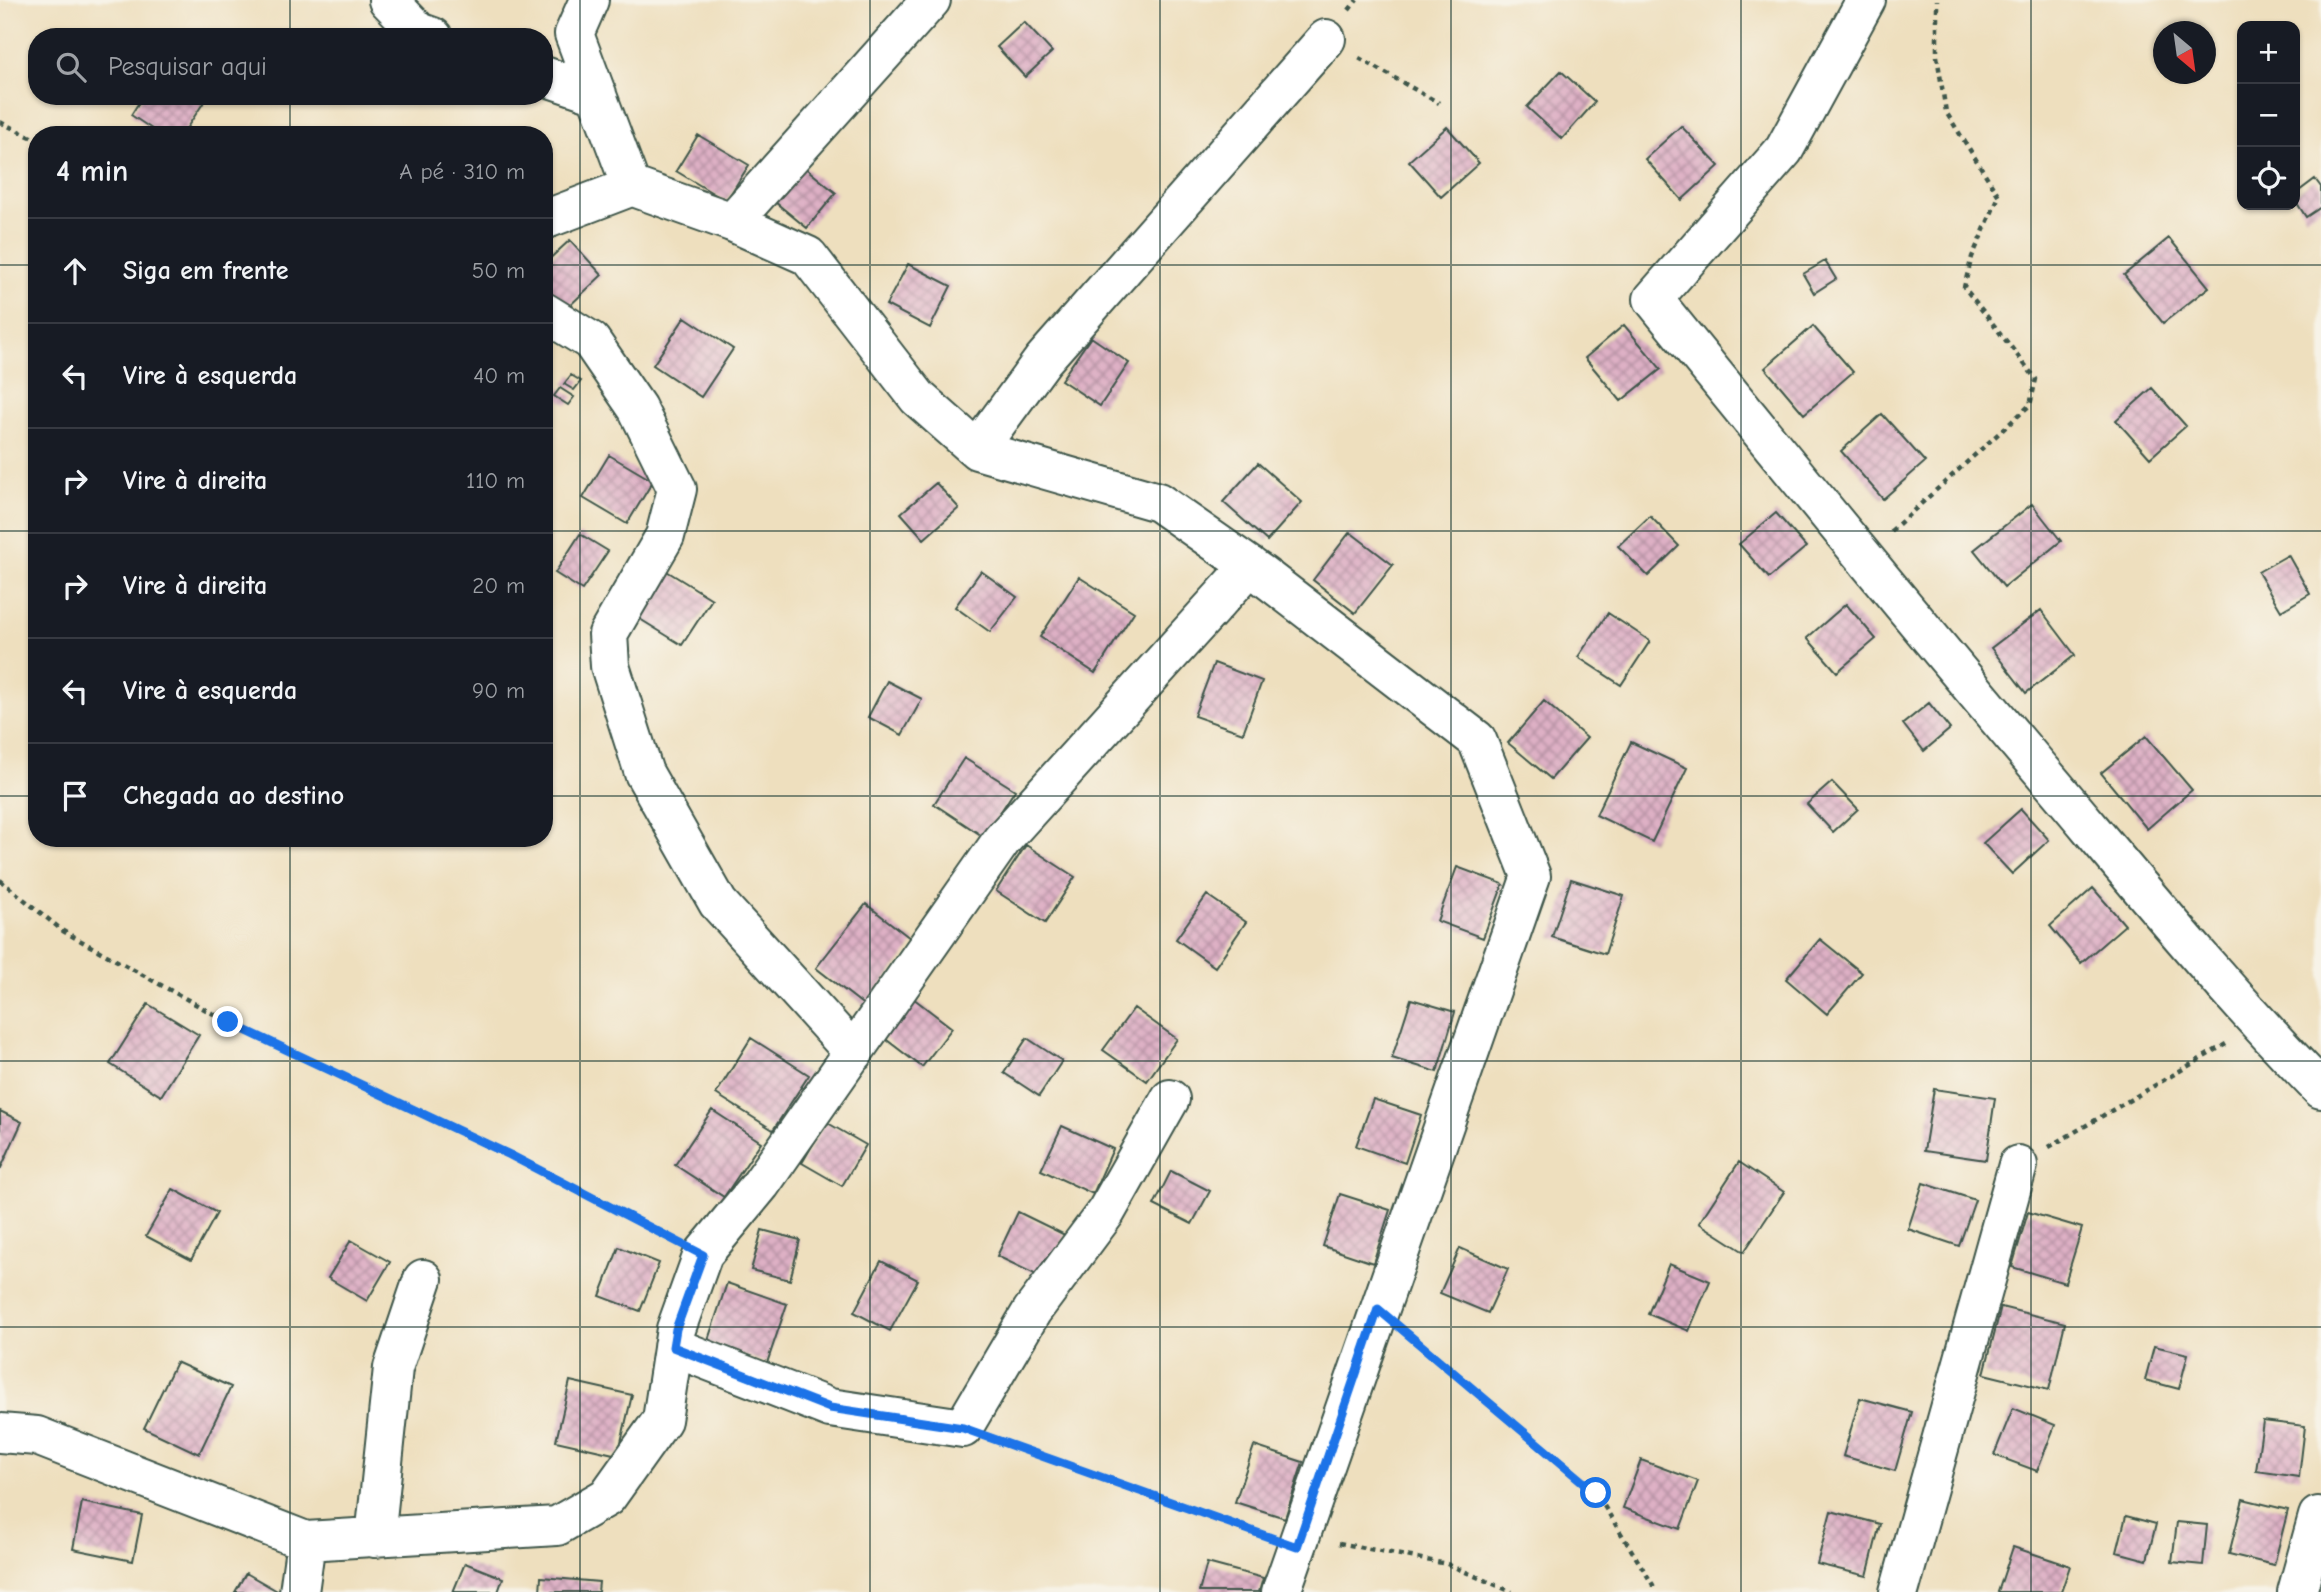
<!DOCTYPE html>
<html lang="pt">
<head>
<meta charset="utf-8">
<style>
  body { margin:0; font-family:"Comic Neue",sans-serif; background:#20242c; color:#f1f3f6 }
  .controls { position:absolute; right:21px; top:21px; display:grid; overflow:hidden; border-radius:14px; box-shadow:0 2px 5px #0004 }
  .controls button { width:63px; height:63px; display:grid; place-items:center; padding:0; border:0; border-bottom:2px solid #363941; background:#171b24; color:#f1f3f6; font:35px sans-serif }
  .compass { position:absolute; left:2153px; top:21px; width:63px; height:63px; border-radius:50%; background:#171b24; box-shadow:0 2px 5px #0004; rotate:151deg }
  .stop { position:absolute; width:21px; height:21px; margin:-16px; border:5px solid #1a73e8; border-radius:50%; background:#fff }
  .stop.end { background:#1a73e8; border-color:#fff; box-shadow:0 2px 7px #0008 }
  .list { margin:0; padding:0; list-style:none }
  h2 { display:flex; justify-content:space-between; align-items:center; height:91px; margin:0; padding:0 28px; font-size:30px }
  h2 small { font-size:23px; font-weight:400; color:#9ea1a6 }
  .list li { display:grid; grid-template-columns:46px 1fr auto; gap:21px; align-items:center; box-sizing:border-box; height:105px; padding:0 28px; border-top:2px solid #363941 }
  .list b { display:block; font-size:26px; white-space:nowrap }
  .list em { font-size:23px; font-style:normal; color:#9ea1a6 }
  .icon { flex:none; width:38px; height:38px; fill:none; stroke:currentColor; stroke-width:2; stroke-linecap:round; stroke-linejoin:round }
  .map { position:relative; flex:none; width:2321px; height:1592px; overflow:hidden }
  .search { position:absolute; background:#171b24; box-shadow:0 2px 5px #0004; left:28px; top:28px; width:525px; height:77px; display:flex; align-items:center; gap:18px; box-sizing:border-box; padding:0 24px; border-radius:28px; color:#9ea1a6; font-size:26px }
  .panel { position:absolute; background:#171b24; box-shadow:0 2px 5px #0004; left:28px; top:126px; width:525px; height:721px; border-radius:28px }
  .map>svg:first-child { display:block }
  .building { fill:url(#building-cross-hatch) }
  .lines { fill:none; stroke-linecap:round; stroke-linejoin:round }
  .minor-casing { stroke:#3e5549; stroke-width:42 }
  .path { stroke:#3e5549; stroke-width:4.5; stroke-dasharray:5 5; stroke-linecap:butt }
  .minor { stroke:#fff; stroke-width:38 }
  .route { stroke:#1a73e8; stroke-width:9 }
  .grid { fill:none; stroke:#1f3d34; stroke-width:2; stroke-opacity:0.55 }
</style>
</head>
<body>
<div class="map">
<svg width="2321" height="1592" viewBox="0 0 2321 1592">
  <defs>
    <pattern id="building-cross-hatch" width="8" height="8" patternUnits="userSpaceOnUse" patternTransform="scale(1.75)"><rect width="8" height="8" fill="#deb0c5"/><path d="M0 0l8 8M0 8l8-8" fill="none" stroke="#b390a1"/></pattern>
  </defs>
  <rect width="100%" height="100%" fill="#f7f3e8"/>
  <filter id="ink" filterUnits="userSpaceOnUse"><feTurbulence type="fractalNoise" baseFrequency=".0143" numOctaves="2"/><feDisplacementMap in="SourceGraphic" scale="14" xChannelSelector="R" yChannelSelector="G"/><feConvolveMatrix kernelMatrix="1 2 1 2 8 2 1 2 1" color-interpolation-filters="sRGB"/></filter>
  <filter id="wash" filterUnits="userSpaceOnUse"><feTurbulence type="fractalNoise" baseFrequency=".00686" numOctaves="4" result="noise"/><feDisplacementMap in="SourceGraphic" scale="28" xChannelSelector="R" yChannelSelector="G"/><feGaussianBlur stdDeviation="1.57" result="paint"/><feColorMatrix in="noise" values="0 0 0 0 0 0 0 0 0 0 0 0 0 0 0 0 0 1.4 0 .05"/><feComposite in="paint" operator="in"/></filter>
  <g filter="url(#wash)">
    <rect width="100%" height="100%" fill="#eedfbe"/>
    <g id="blocks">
      <path class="building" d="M1024,22L1052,52L1025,77L997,47Z
        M1561,71L1595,102L1562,139L1527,107Z
        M143,96H203L206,99L182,135H161L131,115Z
        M1681,126L1719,166L1682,200L1645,159Z
        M1447,127L1479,163L1441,197L1409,161Z
        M698,135L749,165L726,201L676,171Z
        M803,166L836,193L807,228L775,202Z
        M2315,179L2321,187V207L2306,217L2295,200V194Z
        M2169,238L2209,287L2163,323L2124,275Z
        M570,240L602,275L563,312L544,291V264Z
        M1825,261L1836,279L1814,293L1803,274Z
        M908,264L951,286L930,328L886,305Z
        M685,317L733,349L701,397L653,365Z
        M1624,325L1661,369L1621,401L1585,358Z
        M1813,326L1853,372L1804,414L1765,368Z
        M1091,337L1129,363L1100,406L1061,380Z
        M571,375L581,381L574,390L564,384Z
        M560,388L574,397L568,405L554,396Z
        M2152,388L2186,426L2150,458L2116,420Z
        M1882,414L1925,462L1883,499L1841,451Z
        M609,455L653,481L627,524L583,498Z
        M1258,463L1302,502L1267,541L1223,502Z
        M936,483L959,508L924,539L901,513Z
        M2032,504L2061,541L2004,587L1974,550Z
        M1776,513L1806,547L1769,578L1739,544Z
        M1650,516L1679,546L1648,576L1618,546Z
        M1350,532L1393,565L1355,613L1313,580Z
        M580,534L608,551L582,590L555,573Z
        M2288,555L2310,594L2281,611L2258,572Z
        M665,570L712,599L682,645L635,616Z
        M981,571L1017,597L990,632L955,607Z
        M1079,577L1134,612L1095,673L1040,637Z
        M1846,604L1876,639L1837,672L1807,638Z
        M2041,610L2075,655L2026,693L1991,648Z
        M1608,613L1650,641L1621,685L1578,657Z
        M1214,663L1262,681L1243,733L1194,716Z
        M887,681L922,699L902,735L868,717Z
        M1544,701L1587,738L1551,779L1508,743Z
        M1929,703L1950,729L1924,751L1903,724Z
        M2146,736L2192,790L2147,829L2101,773Z
        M1631,742L1687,768L1652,842L1596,815Z
        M964,758L1015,790L984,837L934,804Z
        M1832,782L1858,809L1833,832L1807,804Z
        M2021,809L2049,840L2012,874L1983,843Z
        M1026,845L1075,877L1045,923L996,891Z
        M1457,867L1503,884L1483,938L1437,921Z
        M1571,879L1624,896L1605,954L1552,937Z
        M2093,888L2125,925L2081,963L2050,926Z
        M1207,895L1246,922L1215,967L1176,939Z
        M866,904L915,942L865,1006L816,968Z
        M1820,939L1862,973L1827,1014L1786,979Z
        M913,998L952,1028L922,1067L883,1037Z
        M1411,999L1455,1012L1437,1072L1392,1058Z
        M148,1004L199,1035L161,1096L110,1064Z
        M1134,1008L1177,1039L1147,1081L1103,1050Z
        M751,1038L809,1075L773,1130L716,1094Z
        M1027,1038L1062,1061L1039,1096L1004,1073Z
        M1934,1089L1995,1098L1986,1160L1924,1151Z
        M1373,1099L1421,1115L1405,1163L1356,1146Z
        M712,1110L761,1142L724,1197L675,1165Z
        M0,1111L22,1122L0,1170Z
        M826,1122L866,1145L842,1186L802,1163Z
        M1062,1126L1113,1149L1093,1194L1041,1170Z
        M1739,1162L1784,1192L1744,1252L1699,1223Z
        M1171,1171L1210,1191L1192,1224L1154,1205Z
        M1923,1183L1975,1200L1959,1246L1908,1229Z
        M173,1189L217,1213L191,1260L146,1236Z
        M1340,1194L1390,1210L1373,1263L1323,1246Z
        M1018,1212L1065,1235L1043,1278L997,1256Z
        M2028,1212L2082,1228L2065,1283L2012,1267Z
        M762,1230L800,1240L790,1280L751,1270Z
        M351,1240L390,1262L367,1301L328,1278Z
        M619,1247L659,1263L640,1311L600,1296Z
        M1460,1248L1508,1269L1488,1313L1440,1293Z
        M881,1261L918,1280L890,1331L854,1312Z
        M1669,1264L1710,1281L1689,1331L1648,1314Z
        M727,1283L787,1304L767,1363L707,1343Z
        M2001,1307L2065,1323L2049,1390L1984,1374Z
        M2154,1346L2188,1354L2179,1389L2145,1380Z
        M176,1362L231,1387L199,1454L144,1428Z
        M570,1381L632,1395L618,1455L556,1441Z
        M1860,1398L1912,1412L1895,1471L1843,1456Z
        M2013,1408L2055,1425L2037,1471L1994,1455Z
        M2263,1421L2305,1426L2299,1477L2256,1471Z
        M1254,1446L1303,1462L1285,1518L1235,1502Z
        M1641,1460L1698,1481L1680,1529L1623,1508Z
        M2243,1499L2288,1510L2274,1565L2229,1554Z
        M82,1502L142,1515L133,1561L73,1549Z
        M1831,1511L1880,1524L1867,1576L1817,1564Z
        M2126,1516L2156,1524L2147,1560L2117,1552Z
        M2177,1522L2207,1525L2203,1565L2172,1562Z
        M2013,1547L2070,1566L2061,1592H1998Z
        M465,1563L503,1578L498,1592H453Z
        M1207,1563L1263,1578L1259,1592H1199Z
        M246,1573L279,1592H235Z
        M541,1577L599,1582L598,1592H540Z"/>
    </g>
  </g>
  <g filter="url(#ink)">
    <use href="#blocks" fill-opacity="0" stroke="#3e5549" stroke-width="2"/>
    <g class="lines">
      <defs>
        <path id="minor" d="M388,0L419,32L433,37
          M589,0L574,34L631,186L732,222L931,0
          M1866,0L1784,150L1653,299C1785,462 1917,624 2053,784C2140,887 2226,992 2321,1089
          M544,76L597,94
          M544,220L633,186
          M732,222L808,256L918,398L977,450L1158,502L1261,574L1477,740L1531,876L1281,1592
          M544,312L591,341L637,408L677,489L665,536L608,634L610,666L644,773L718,903L854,1053
          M977,450L1043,360L1326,39
          M673,1347L830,1408L963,1428L1032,1311L1106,1212L1170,1099
          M0,1433L37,1436L306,1541L557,1526L607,1497L662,1420L676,1329L703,1254L761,1184L1002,840L1250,566
          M375,1538L393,1368L423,1279
          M299,1592L306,1541
          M1899,1592L2018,1165
          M2297,1592L2318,1516"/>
      </defs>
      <use href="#minor" class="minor-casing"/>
      <path class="path" d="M1349,10L1357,0
        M1359,58L1439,103
        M0,122L37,140
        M1891,531L2030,405L2036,379L1964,287L1972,257L1999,196L1946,112L1937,56V0
        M0,880L63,931L228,1022L510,1155L668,1236
        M2049,1147L2226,1044
        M1409,1335L1596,1493L1653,1585V1592
        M1000,1441L1262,1535
        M1339,1543L1447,1564L1512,1592"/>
      <use href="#minor" class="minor"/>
    </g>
  </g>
  <g class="lines" filter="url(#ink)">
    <path class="route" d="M228,1022L510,1155L703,1255L676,1329L673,1347L830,1408L963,1428L1297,1547L1378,1309L1596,1493"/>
  </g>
  <path class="grid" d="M290,0V37M580,0V1592M870,0V1592M1160,0V1592M1451,0V1592M1741,0V1592M2031,0V1592M290,96V135M0,265H37M544,265H2321M0,531H37M544,531H2321M0,796H37M544,796H2321M290,838V1592M0,1061H2321M0,1327H2321"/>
</svg>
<div class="controls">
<button>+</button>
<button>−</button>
<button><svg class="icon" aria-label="locate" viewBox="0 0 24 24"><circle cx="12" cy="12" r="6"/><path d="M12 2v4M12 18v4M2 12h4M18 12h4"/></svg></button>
</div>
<svg class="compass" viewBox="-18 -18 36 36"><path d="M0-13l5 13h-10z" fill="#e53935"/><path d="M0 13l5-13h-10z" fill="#9ea1a6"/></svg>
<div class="stop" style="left:1596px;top:1493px"></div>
<div class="stop end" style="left:228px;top:1022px"></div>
<div class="search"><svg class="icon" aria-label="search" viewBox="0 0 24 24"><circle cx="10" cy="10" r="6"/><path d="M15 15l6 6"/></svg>Pesquisar aqui</div>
<section class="panel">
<h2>4 min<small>A pé · 310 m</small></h2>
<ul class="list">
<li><svg class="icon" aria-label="ahead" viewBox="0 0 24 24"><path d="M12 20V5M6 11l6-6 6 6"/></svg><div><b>Siga em frente</b></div><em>50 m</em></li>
<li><svg class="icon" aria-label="left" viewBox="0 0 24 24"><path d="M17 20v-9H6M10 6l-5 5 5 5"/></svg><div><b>Vire à esquerda</b></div><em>40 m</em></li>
<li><svg class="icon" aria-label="right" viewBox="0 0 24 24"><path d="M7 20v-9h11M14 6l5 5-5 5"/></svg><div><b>Vire à direita</b></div><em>110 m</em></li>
<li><svg class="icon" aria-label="right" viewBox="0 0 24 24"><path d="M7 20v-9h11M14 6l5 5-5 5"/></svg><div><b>Vire à direita</b></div><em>20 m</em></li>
<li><svg class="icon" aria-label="left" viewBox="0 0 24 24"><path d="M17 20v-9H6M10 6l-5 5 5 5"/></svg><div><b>Vire à esquerda</b></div><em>90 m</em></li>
<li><svg class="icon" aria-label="arrive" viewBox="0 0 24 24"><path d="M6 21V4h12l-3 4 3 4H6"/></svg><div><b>Chegada ao destino</b></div></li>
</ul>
</section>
</div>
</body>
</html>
